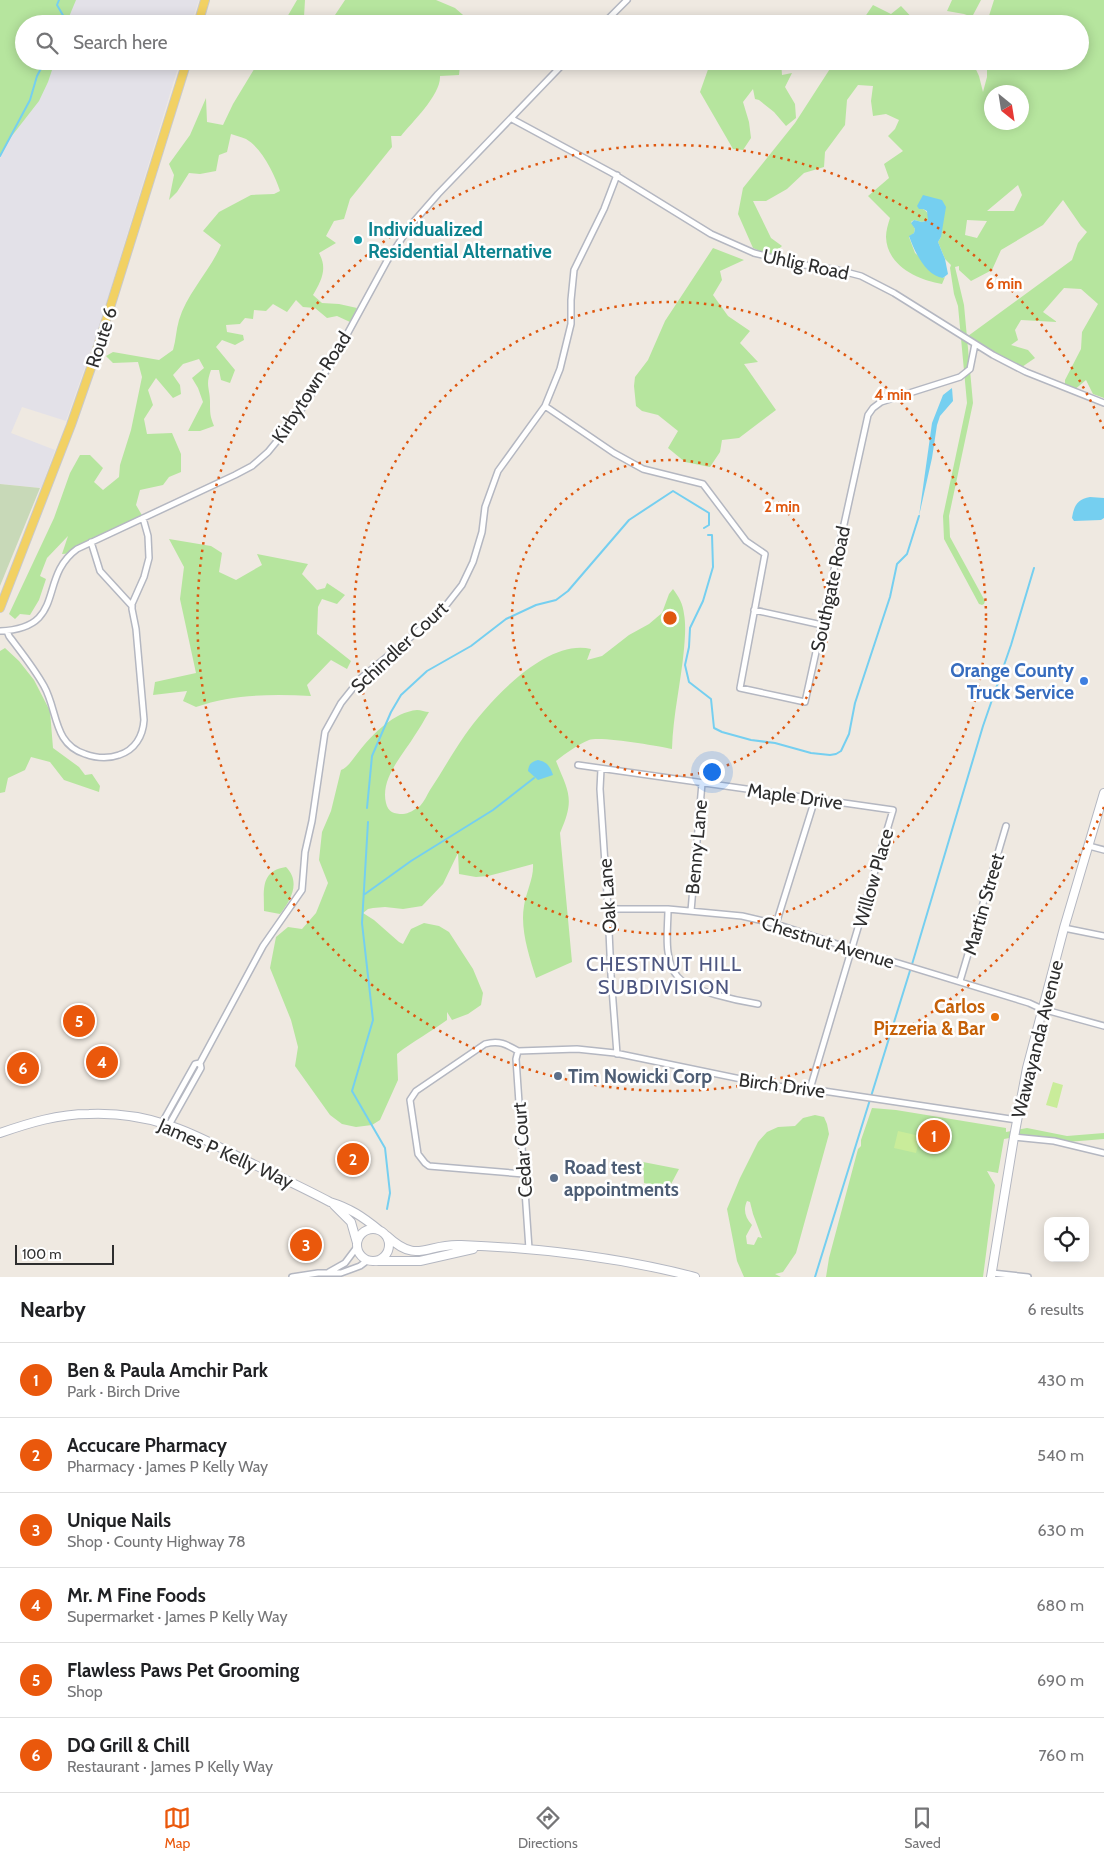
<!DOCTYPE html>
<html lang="en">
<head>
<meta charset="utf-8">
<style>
  body { margin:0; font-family:Cabin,sans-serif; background:#f2f2f2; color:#202124 }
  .controls { position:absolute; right:15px; bottom:15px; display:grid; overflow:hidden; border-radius:10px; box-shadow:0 2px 12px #0003 }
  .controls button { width:45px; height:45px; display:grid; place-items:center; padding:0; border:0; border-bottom:1px solid #e0e0e0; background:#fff; color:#202124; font:25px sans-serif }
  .compass { position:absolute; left:984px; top:85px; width:45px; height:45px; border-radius:50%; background:#fff; box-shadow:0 2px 12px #0003; rotate:150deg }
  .scale { position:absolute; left:15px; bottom:12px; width:99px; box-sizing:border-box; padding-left:5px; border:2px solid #2e2e2e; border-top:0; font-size:14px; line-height:18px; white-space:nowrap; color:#2e2e2e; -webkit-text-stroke:4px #fff; paint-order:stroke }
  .you { position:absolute; left:711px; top:771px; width:18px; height:18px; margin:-12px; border:4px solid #fff; border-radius:50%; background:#1a73e8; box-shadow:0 0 0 8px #1a73e833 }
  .badge { display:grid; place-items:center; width:32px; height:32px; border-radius:50%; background:#ea580c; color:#fff; font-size:16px; font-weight:700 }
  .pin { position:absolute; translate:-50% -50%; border:2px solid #fff; box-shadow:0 1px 5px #0006 }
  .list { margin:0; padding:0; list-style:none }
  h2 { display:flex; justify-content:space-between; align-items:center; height:65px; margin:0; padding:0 20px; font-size:21px }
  h2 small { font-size:16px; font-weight:400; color:#757577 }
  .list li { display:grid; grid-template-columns:32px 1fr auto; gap:15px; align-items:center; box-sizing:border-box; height:75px; padding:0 20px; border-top:1px solid #e0e0e0 }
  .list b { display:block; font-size:19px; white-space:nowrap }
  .list p { margin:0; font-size:16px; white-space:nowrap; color:#757577 }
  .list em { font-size:16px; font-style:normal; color:#757577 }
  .icon { flex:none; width:28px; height:28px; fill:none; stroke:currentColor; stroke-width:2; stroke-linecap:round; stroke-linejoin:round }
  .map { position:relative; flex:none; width:1104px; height:1277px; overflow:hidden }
  .search { position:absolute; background:#fff; box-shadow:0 2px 12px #0003; left:15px; right:15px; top:15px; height:55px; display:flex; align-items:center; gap:12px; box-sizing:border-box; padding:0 18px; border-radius:28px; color:#757577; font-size:19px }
  .sheet { height:515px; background:#fff }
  nav { display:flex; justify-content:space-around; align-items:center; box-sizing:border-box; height:70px; border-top:1px solid #e0e0e0; background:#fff; font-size:14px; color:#757577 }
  nav a { display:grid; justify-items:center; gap:2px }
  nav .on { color:#ea580c }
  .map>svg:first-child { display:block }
  .industrial { fill:#e3e1e8 }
  .green { fill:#b6e59e; fill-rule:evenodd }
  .cemetery { fill:#c8d9b8 }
  .pitch { fill:#c9ec9a }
  .water { fill:#75cff0 }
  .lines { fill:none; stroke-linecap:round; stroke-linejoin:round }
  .stream { stroke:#75cff0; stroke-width:2 }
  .street-casing { stroke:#b4b7c1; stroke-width:8 }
  .secondary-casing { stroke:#b4b7c1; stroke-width:10 }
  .primary-casing { stroke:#c9c9c9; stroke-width:10 }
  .street { stroke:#fff; stroke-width:5 }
  .secondary { stroke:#fff; stroke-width:8 }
  .primary { stroke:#f2d163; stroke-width:8 }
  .ring { fill:none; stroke:#df570e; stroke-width:2.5; stroke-dasharray:2.5 5 }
  .culture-dot { fill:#0f9aa8; stroke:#fff; stroke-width:2 }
  .shop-dot { fill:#3f7fe0; stroke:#fff; stroke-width:2 }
  .food-dot { fill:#e8710a; stroke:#fff; stroke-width:2 }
  .service-dot { fill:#5c6f8a; stroke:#fff; stroke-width:2 }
  .labels { text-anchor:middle; stroke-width:5; stroke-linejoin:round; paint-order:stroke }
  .culture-label { font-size:19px; font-weight:bold; fill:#0d838f; stroke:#fff; text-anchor:start }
  .street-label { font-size:19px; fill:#2e2e2e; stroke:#fff }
  .shop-label { font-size:19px; font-weight:bold; fill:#366cbe; stroke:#fff; text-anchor:end }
  .food-label { font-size:19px; font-weight:bold; fill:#c56008; stroke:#fff; text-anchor:end }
  .service-label { font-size:19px; font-weight:bold; fill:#4e5e75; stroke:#fff; text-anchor:start }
  .neighbourhood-label { font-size:20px; letter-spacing:1px; fill:#4d5680; stroke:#fff }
  .centre { fill:#df570e; stroke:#fff; stroke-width:2.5 }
  .ring-label { font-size:15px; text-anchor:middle; font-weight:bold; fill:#df570e; stroke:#fff; stroke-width:5; stroke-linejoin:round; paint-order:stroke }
</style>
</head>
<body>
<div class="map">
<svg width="1104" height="1277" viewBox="0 0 1104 1277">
  <rect width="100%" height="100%" fill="#efe9e1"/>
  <path class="industrial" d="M0,0H199L191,24H24V61H180L98,330L66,421L22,407L11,433L55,450L41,488L0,484Z"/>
  <path class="green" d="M0,0H76L66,24H24V61H55L48,82L39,101L11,137L0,156Z
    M297,0H305L304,17L307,24H283Z
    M345,0H436L455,8L470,21L471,24H329Z
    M952,0H981L972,17L964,14L947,11Z
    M994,0H1104V398L1093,394L1086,380L1073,391L1065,388V380L1081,349L1082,332L1098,304L1081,289L1064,288L1043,312L1057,322L1021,320L1015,330L1018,340L1011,345L1028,350L1035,358L1019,369L968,336L1072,260L1078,243L1087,232L1081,226L1063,200L1043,225L1001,250L992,270L971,281L959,270V266L955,267L964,305L973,403L949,516L950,537L985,601L984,604L982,605L979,604L944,539L943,516L967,403L958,306L954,294L950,268L951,265L945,259L938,242L941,237L921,198L923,209C928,212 929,215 928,220L922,222L914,220L911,222L915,229L914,233L909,237L915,253L943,278L945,277L942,284C918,280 887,266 886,237C886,231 888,224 890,218L868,196L889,178L884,164L903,151L888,136L895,129L899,120L886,114L873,116L871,101L873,86L858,85L847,100L845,125L825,152L824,167L804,173L787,189L766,201H753L771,238L782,246L771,256L753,248L738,214L743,188L795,123L835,61H972L979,76L983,92L987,77V61H1080V24H983L988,19ZM992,92H1022V122H992ZM1018,185L1022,195L1014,211H987ZM967,220L987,221L977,238L965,235Z
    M873,5L891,14L901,6L918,24H860Z
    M259,61H471L460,65L459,75L440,76C441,95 412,122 401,136H391L392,147L350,199L344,219L334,221L326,236L336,243L319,253C328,269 321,281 313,295L322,303L339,304L357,308L350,322L337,316L327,318L315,308L303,307L296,300L287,312L273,304L266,311L254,310L253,319L245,318L240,324L226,325L227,332L243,335L244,340L235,345L222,340L216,347L235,370L230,383L221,380L219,370H211C205,386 210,388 210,402C210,413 210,416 214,426L200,431H188L203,402L198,388L192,378L204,368L199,359L183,364L173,375L180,385L181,394L173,398L156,378L148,390L153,405L144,419L147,434L172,433L181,454V472L169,477L163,485L140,490L136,505L143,517L103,536H96C85,550 79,553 62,554L68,536L47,558L40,576L46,579L39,600L30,615L20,614L15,619L9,614L54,518L70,473L80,455H90L103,468L94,482L103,490L119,477L120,465L131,430L142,377L138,362L113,363L106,356L113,352L159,360L173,350C176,340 176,330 179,320C187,293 210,271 221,245L203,231L219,212L251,195L274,194L280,191C275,175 262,148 246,139C242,137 236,136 231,134L227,152L219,155L216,171L200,174L189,173L177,192L169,200L174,175L169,164L190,135L206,98L207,122L223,125L233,104Z
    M711,61H781L782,75L792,73L785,87L795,104L796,118L786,126L774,112L759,100L755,99L753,89L743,102L749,122L751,138L743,150L733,149L700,92Z
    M713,248L744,260L720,271L722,280L713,295L728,316L750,331L740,343L758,362L744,364L776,410L739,438L722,440L720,452L710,467L685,462L668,448L678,431L658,415L642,411L636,406L634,386L635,377L648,360L665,321Z
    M169,539L211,546L222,553L219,572L236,580L262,565L257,554L308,564L302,574L317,590L325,588L327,583L345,595L337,604L322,599L318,607L317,634L351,661L347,669L331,660L307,685L311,696C273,694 233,694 196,707L183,701L187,691L153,695L155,682L196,673L180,599L184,567Z
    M673,589C679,597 683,604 684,614C686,625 685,637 684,649C681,682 673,715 672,749C657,746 601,736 589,740C577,745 566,753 556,761C569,793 575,799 560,833L572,962L536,978C529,956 520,929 524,906C526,892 534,878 533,864L488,876L476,877L459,874L458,853L443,884L422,906L403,909L385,907L373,908L368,909L363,913L374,920L399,942L403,944L411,929L424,923L439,926L449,932L473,969L483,993L481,1005L468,1014L452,1020L447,1012V1020C431,1032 413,1041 397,1054L398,1080L380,1120L372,1125L356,1127L342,1124L330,1115L295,1066L298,1047L291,1020L270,968L276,937L288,927L302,929L316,913L328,883L319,860L322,832L331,811L341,770C349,767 354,757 360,750C373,734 394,712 417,710C421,710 425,712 429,712C424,720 420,728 415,735C403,755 380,778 386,803C388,812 394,814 403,814C408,814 416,809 420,806C424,802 427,795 430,790C442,772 453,752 465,735C488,702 546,638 591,649L587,660L602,656L629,635L649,624L662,613L669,594Z
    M5,648L19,661L34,680L50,711L53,748L79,767L85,775L92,774L100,786L99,792L64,780L50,762L31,757L25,770L8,778L5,792L0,793V651Z
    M286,867C301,882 291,900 280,914L264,911C264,890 260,871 286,867Z
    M872,1108L896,1110L1006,1128V1132L1027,1128L1067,1136L1104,1133V1139L1067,1142L1027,1135L1004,1139L998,1173L987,1171L995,1185L983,1277H826L829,1258L858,1149L861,1146V1140Z
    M815,1115L824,1117L827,1124L829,1134L796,1253L783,1272L775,1274L781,1277H744L737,1261L727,1209L740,1178L758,1142L767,1132L778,1127L795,1126L803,1118ZM747,1201L750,1202L753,1214L762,1238L758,1237L754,1245L747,1244L746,1236L752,1225C745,1217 743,1210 747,1201Z
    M643,1162L679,1169L669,1188L644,1183Z"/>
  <path class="cemetery" d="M0,484L40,488L0,586Z"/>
  <path class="pitch" d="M1053,1082L1063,1085L1057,1108L1046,1105Z
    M898,1131L920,1136L916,1153L894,1148Z"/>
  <path class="water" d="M923,195L942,200L946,207L941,237L938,242L945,259L948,274L943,278C926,276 914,251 909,236L914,233L915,229L911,223L914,220L922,222L928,220L927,211L923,209H919L917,206Z
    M952,388L953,401L940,416L937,425L932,458L919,516L932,423L943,395Z
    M1090,497L1104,498V518L1101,520L1074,521L1072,518C1074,506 1077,499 1090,497Z
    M538,760C547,762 550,766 553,775L538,780L528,771C529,764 531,762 538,760Z"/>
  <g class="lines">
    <path class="stream" d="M59,0L57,5L64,17L61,24
      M0,156L30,100L37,76L45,61
      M708,535H712L713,567L703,601L690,628L689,647L685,665L689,682L711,699L714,728L722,732L751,740L775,743L811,753L830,755L836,754L841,751L849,734L855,703L890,597L897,564L907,554L919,516
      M367,808L372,756L391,712L401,695L427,671L471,646L506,619L536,605L556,600L568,591L629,520L673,491L709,513V525L704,528
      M368,822L362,923L373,1020L352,1091L385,1148L390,1193L387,1209
      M365,894L411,861L493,810L534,778
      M815,1277L913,961L983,726L1011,645L1034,568"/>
    <defs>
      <path id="street" d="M603,24L627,0
        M512,119L612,173L711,234L754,253L798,264L838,270L861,276L894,293L993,355L1026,372L1104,403
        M545,406L614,453L643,469L703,484L746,541L765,554L740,688L805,702L868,415L873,408L881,402L960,377L970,369L975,344
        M91,542L100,571L132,606
        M754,610L822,625
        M0,631C68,628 37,578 77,549L235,475L252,466L268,452L295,419L332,362L387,261L410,226L438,194L566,61
        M7,631L9,636C21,652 34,668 44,686C58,711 53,744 85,754C96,758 108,759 119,755C135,750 143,736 144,720L136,629L132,609V604L144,577L149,558L148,536L143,518
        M578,765L893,810L810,1089
        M601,769L600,789L608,909L611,975L617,1054
        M1089,846L1104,850
        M608,909H668L742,916L776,924L852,949L1029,1003L1042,1009L1104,1026
        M668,909C668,923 666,938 668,952C669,960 672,971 678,977C690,991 739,1001 758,1004
        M691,911L702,783
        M776,924L815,799
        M1064,928L1104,936
        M960,981L1006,826
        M518,1051L577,1049L615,1053L775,1086L810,1089L1017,1120
        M518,1051C506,1044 499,1040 485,1044L416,1091L410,1100L418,1154L425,1163L429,1166L524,1174
        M518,1051L516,1059L529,1249
        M162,1123L195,1064L200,1063L263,946L302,890L305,852L312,821L325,732L341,703L361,678L440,613L462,585L473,562L482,532L485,507L498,471L545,406L560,369L571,324V300L574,270L604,209L617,175
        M169,1125L201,1068L200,1063
        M1014,1137L1054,1141L1104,1153
        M329,1272L345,1263L357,1247
        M992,1273L1028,1277
        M292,1277L318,1273H341L360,1266L368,1260"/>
      <path id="secondary" d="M0,1133C29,1123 58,1114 89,1114C115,1113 144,1117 168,1125C195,1133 220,1148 245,1160C273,1174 302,1187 330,1202C350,1208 363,1217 379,1230
        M334,1205L351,1222L357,1243
        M357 1245a16 16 0 1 1 32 0a16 16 0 1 1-32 0Z
        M387,1236C418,1265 426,1243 461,1245C540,1248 618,1257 695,1277
        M378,1261H420L473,1249
        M991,1277L1014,1137L1027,1068L1064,928L1104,793"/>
      <path id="primary" d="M198,24L205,0
        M0,608L71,425L93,362L187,61"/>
    </defs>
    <use href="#street" class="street-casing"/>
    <use href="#secondary" class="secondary-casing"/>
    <use href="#primary" class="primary-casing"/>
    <use href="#street" class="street"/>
    <use href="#secondary" class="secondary"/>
    <use href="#primary" class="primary"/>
  </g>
  <g class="ring">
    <circle cx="670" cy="618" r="158"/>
    <circle cx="670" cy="618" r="316"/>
    <path d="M1104 807A473 473 0 1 1 1104 429"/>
  </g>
  <circle class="culture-dot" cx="358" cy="240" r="5"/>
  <circle class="shop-dot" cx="1084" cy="681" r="5"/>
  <circle class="food-dot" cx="995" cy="1017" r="5"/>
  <g class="service-dot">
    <circle cx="558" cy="1076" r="5"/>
    <circle cx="554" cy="1178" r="5"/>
  </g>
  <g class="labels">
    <g class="culture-label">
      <text x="368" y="236">Individualized<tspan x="368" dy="22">Residential Alternative</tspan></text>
    </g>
    <g class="street-label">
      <text transform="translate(806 264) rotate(12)" y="7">Uhlig Road</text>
      <text transform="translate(101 337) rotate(-72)" y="7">Route 6</text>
      <text transform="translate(311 387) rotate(-57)" y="7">Kirbytown Road</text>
      <text transform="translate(830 589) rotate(-78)" y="7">Southgate Road</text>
      <text transform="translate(399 647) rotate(-43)" y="7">Schindler Court</text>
      <text transform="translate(795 796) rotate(8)" y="7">Maple Drive</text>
      <text transform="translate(696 847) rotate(-85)" y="7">Benny Lane</text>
      <text transform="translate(873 878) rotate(-74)" y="7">Willow Place</text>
      <text transform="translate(607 896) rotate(-94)" y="7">Oak Lane</text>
      <text transform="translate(983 904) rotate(-74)" y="7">Martin Street</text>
      <text transform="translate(828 942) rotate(17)" y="7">Chestnut Avenue</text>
      <text transform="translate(1037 1039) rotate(-76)" y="7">Wawayanda Avenue</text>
      <text transform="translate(782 1085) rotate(8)" y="7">Birch Drive</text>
      <text transform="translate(522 1150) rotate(-94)" y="7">Cedar Court</text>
      <text transform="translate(226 1153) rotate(24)" y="7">James P Kelly Way</text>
    </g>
    <g class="shop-label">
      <text x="1074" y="677">Orange County<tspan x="1074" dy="22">Truck Service</tspan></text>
    </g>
    <g class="food-label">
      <text x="985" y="1013">Carlos<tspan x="985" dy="22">Pizzeria &amp; Bar</tspan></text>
    </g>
    <g class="service-label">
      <text x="568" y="1083">Tim Nowicki Corp</text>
      <text x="564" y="1174">Road test<tspan x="564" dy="22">appointments</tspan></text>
    </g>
    <g class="neighbourhood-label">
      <text x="664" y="971">CHESTNUT HILL<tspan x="664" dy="23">SUBDIVISION</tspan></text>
    </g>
  </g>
  <circle cx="670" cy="618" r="8" class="centre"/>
  <g class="ring-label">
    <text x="1004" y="289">6 min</text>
    <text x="893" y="400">4 min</text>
    <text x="782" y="512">2 min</text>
  </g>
</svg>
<div class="controls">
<button><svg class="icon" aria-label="locate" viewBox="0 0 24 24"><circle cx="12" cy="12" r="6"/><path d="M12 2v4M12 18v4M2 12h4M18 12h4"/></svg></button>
</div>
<svg class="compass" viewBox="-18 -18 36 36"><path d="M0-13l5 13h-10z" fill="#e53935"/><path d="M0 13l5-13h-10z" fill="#757577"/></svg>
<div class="scale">100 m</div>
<div class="you"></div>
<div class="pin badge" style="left:934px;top:1136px">1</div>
<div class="pin badge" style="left:353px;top:1159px">2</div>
<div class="pin badge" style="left:306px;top:1245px">3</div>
<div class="pin badge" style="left:102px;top:1062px">4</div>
<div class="pin badge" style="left:79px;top:1021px">5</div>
<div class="pin badge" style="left:23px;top:1068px">6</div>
<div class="search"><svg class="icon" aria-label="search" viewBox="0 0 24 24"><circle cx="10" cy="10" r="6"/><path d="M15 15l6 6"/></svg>Search here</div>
</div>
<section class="sheet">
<h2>Nearby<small>6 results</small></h2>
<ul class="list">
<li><span class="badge">1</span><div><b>Ben &amp; Paula Amchir Park</b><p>Park · Birch Drive</p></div><em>430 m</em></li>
<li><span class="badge">2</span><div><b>Accucare Pharmacy</b><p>Pharmacy · James P Kelly Way</p></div><em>540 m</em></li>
<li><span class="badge">3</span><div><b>Unique Nails</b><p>Shop · County Highway 78</p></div><em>630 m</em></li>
<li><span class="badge">4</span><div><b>Mr. M Fine Foods</b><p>Supermarket · James P Kelly Way</p></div><em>680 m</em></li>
<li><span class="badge">5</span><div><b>Flawless Paws Pet Grooming</b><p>Shop</p></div><em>690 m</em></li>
<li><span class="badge">6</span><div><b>DQ Grill &amp; Chill</b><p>Restaurant · James P Kelly Way</p></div><em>760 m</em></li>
</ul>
</section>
<nav>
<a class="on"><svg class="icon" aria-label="map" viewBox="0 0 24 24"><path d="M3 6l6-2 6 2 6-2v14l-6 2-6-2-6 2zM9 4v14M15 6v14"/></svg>Map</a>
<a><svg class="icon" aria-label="directions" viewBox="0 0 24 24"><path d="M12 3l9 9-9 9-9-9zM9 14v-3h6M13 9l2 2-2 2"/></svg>Directions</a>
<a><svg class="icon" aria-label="saved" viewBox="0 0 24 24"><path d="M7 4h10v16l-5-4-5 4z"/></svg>Saved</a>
</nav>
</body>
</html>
